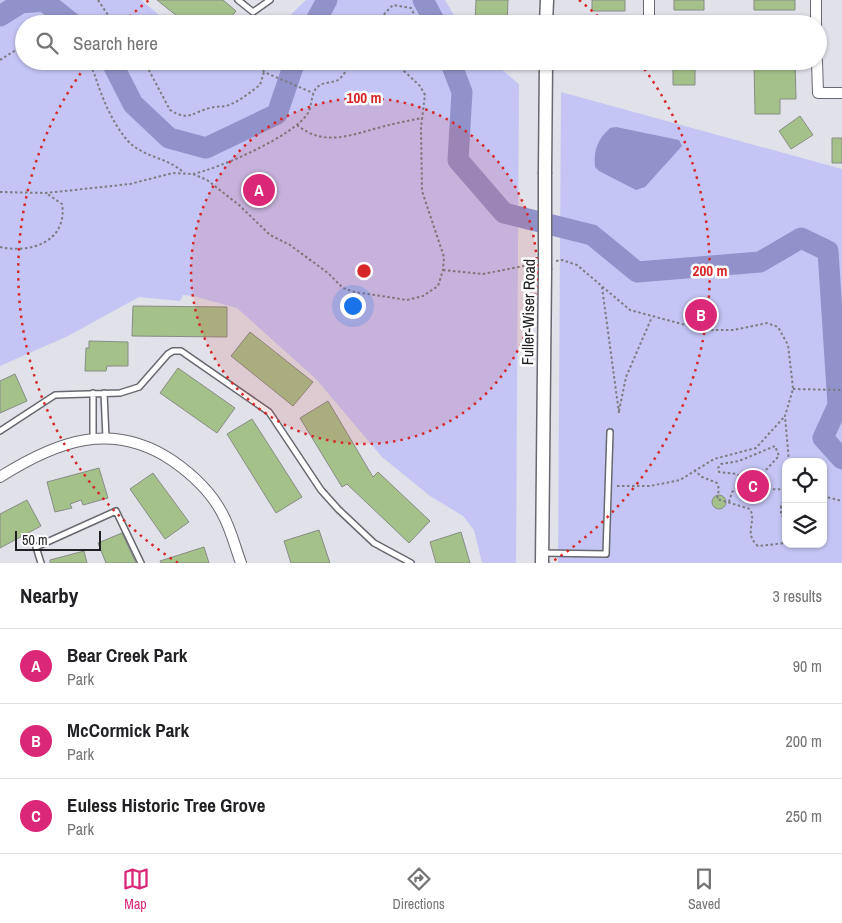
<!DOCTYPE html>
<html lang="en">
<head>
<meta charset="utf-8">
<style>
  body { margin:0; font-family:"Archivo Narrow",sans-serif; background:#f2f2f2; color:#202124 }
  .controls { position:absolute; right:15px; bottom:15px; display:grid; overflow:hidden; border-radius:10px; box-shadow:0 1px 4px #0004 }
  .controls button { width:45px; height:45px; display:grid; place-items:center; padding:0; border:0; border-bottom:1px solid #e0e0e0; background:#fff; color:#202124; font:25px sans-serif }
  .scale { position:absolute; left:15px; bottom:12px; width:86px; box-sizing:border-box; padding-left:5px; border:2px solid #202023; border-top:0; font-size:14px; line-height:18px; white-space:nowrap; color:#202023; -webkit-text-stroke:4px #fff; paint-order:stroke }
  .you { position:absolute; left:352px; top:305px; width:18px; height:18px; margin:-12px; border:4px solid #fff; border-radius:50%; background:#1a73e8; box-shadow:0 0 0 8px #1a73e833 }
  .badge { display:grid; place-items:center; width:32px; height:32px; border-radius:50%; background:#db2777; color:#fff; font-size:16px; font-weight:700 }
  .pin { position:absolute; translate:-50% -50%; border:2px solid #fff; box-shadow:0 1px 5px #0006 }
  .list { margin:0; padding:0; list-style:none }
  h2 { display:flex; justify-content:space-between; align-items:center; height:65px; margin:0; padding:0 20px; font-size:21px }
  h2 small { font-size:16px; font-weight:400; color:#757577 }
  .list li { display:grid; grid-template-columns:32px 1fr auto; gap:15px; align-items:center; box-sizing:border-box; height:75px; padding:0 20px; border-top:1px solid #e0e0e0 }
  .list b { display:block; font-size:19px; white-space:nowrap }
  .list p { margin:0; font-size:16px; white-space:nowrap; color:#757577 }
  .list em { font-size:16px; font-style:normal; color:#757577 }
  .icon { flex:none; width:28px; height:28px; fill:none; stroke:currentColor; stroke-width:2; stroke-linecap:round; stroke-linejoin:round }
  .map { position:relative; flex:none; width:842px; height:563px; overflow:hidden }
  .search { position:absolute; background:#fff; box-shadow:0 1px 4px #0004; left:15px; right:15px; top:15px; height:55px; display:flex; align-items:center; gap:12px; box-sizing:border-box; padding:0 18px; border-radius:28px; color:#757577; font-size:19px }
  .sheet { height:290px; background:#fff }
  nav { display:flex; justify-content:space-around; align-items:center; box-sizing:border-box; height:70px; border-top:1px solid #e0e0e0; background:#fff; font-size:14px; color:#757577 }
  nav a { display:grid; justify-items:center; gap:2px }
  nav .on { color:#db2777 }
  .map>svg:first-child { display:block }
  .green { fill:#c4c5f4; fill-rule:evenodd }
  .water { fill:#9292ca }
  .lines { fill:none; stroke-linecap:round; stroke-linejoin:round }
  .river { stroke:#9292ca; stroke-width:21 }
  .building { fill:#a4c18a; stroke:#888c85 }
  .service-casing { stroke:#686870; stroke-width:8 }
  .minor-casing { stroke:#686870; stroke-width:12 }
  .tertiary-casing { stroke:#686870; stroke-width:15 }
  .path { stroke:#7c7c82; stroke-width:2; stroke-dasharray:2.5 2.5; stroke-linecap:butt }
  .service { stroke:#fff; stroke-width:5 }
  .minor { stroke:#fff; stroke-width:10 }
  .tertiary { stroke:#fff; stroke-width:12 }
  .tertiary-bridge-casing { stroke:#686870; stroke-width:15; stroke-linecap:butt }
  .tertiary-bridge { stroke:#fff; stroke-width:12 }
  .ring { fill:none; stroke:#d62828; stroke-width:2.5; stroke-dasharray:2.5 5 }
  .labels { text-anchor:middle; stroke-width:5; stroke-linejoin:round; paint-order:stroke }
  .street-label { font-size:16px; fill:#202023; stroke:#fff }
  .centre { fill:#d62828; stroke:#fff; stroke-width:2.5 }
  .ring-label { font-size:15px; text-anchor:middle; font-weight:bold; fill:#d62828; stroke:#fff; stroke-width:5; stroke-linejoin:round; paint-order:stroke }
</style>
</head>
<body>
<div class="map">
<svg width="842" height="563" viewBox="0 0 842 563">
  <rect width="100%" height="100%" fill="#e0e1e9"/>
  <path class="green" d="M0,0H141L170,24H24V61H491L519,84L516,563H482L474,530L463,516L430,496L382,457L316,379L237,308L193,296L183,295L180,301L139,297L68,336L0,366Z
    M306,0H445L459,24H281Z
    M561,92L842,169V563H558ZM786,462H823V544H786Z"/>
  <path class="water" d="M616,127L679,140L682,146L645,187L636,190L599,171L595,167C593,150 598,139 610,128Z"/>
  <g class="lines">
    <path class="river" d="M423,0L436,24
      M0,16L21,3L44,1L73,24
      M314,24L327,0
      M111,61L133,104L169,138L206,148L277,114L295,61
      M450,61L462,92L458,160L504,213L592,235L637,272L760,262L801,238L828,251L838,405L823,438L842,459"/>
  </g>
  <path class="building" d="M157,0H223L236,11L226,24H199L191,18L187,24Z
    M476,0H508L507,24H475Z
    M592,0H625V11H592Z
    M674,0H704V10H674Z
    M754,0H795V10H754Z
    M754,61H795L796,99H780V114H755Z
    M673,69H695V85H673Z
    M800,116L813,135L791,149L779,131Z
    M832,138H842V163H832Z
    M133,306L227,307V337L132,336Z
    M250,332L313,382L293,406L231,356Z
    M89,341L128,342V366H107L106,371H85L86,348H89Z
    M178,368L235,408L217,433L160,393Z
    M15,374L27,401L0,413V381Z
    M328,401L373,477L378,472L430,521L409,543L347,484L342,487L300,418Z
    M252,419L302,497L276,513L227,434Z
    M99,468L108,498L83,505L81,500L70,504L72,508L55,512L47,482Z
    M153,473L189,522L165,539L130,489Z
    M712 502a7 7 0 1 1 14 0a7 7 0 1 1-14 0Z
    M27,500L41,526L0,548V514Z
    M319,530L330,563H291L284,541Z
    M461,532L470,563H436L430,542Z
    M122,533L136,563H106L98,543Z
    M204,547L209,563H161L160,561Z
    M84,551L87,563H50V560Z"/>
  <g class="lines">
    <defs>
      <path id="service" d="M238,0L253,12L270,0
        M104,393L106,438
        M0,431L55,395L120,393L139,387L168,354L173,351H181L269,412L321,490L338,509L374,543L411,563
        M93,438V393
        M542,553L606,554L610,432
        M41,563L36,547L116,511L141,563"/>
      <path id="minor" d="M649,0V24
        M816,0V24
        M817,61L818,93H842
        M0,477C57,441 112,420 173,461C193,475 211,492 222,513C231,529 235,547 241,563"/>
      <path id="tertiary" d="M546,24L547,0
        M545,172L546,61
        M542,563L545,270"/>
    </defs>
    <use href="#service" class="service-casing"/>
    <use href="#minor" class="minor-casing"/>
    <use href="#tertiary" class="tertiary-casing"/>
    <path class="path" d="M98,0L114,24
      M259,18L264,24
      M380,24L385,13L393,5L411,8L419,24
      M0,60L24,45
      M87,61C95,71 96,81 101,93C107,109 116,127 127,140C143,158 168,157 184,173
      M144,61L170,110C190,122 192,112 210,108C216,106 221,107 226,106C239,102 249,93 260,85L264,72
      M259,61L264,72L313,93
      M297,125C325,148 353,134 385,126C397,123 410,120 423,118
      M193,174C220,168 294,136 308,113C313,104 310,91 320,85C325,82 333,83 338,80C344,76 348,67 352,61
      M0,192L46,193L130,184L173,173L193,174L207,180L239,205L270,235L290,245L328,273L343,288L355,292L407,300L423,296L438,286L443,270L444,257L422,191L421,127L425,95L420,86L404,71L410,61
      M0,247C31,254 68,241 62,204L46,193
      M556,261L562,260L577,265L630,310L704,330H734L767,323L778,327L788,345L792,379L793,389L785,416L789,462
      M443,270L483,274L534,264
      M602,287L619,413
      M793,389L842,390
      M619,411L626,377L652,317
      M694,470L702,477L717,483L719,489L717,499L750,509C757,522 743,533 758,546L786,543
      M617,486H650L680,480L714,459L756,448L785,416
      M823,496L842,501
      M729,502L732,492L745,482L737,474L719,472L718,468L721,464L739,461L775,446L779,456L763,473L761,479C765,492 774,489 786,489
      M786,505L781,506V515L786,519"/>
    <use href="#service" class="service"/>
    <use href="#minor" class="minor"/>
    <use href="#tertiary" class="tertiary"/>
    <defs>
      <path id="tertiary-bridge" d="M545,270V172"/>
    </defs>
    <use href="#tertiary-bridge" class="tertiary-bridge-casing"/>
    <use href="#tertiary-bridge" class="tertiary-bridge"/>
  </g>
  <circle cx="364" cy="271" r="173" fill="#d62828" fill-opacity=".12"/>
  <g class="ring">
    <circle cx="364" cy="271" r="173"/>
    <path d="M178 563A346 346 0 0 1 88 63M124 22A346 346 0 0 1 149 0M579 0A346 346 0 0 1 604 22M640 63A346 346 0 0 1 550 563"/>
  </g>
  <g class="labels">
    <g class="street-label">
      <text transform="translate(528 312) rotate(-89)" y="6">Fuller-Wiser Road</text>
    </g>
  </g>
  <circle cx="364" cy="271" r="8" class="centre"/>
  <g class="ring-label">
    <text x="364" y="103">100 m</text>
    <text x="710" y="276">200 m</text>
  </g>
</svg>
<div class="controls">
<button><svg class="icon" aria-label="locate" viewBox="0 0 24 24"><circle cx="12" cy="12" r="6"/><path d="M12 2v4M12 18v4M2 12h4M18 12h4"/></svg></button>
<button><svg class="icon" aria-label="layers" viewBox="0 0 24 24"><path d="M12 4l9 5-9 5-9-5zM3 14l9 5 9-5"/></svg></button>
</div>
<div class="scale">50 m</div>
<div class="you"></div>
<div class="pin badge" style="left:259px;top:190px">A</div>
<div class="pin badge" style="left:701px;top:315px">B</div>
<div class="pin badge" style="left:753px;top:486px">C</div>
<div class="search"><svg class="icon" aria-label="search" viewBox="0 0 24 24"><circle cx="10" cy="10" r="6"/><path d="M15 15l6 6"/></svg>Search here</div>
</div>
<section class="sheet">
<h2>Nearby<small>3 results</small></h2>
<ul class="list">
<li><span class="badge">A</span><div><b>Bear Creek Park</b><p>Park</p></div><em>90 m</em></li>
<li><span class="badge">B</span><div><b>McCormick Park</b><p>Park</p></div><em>200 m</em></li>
<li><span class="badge">C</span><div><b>Euless Historic Tree Grove</b><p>Park</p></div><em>250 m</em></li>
</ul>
</section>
<nav>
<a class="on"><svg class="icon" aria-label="map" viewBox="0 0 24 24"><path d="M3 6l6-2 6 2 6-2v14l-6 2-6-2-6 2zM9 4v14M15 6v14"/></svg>Map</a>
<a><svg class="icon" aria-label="directions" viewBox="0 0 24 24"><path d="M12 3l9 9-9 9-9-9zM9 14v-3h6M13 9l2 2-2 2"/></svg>Directions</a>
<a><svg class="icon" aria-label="saved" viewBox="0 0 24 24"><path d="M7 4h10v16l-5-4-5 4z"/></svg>Saved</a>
</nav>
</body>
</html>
